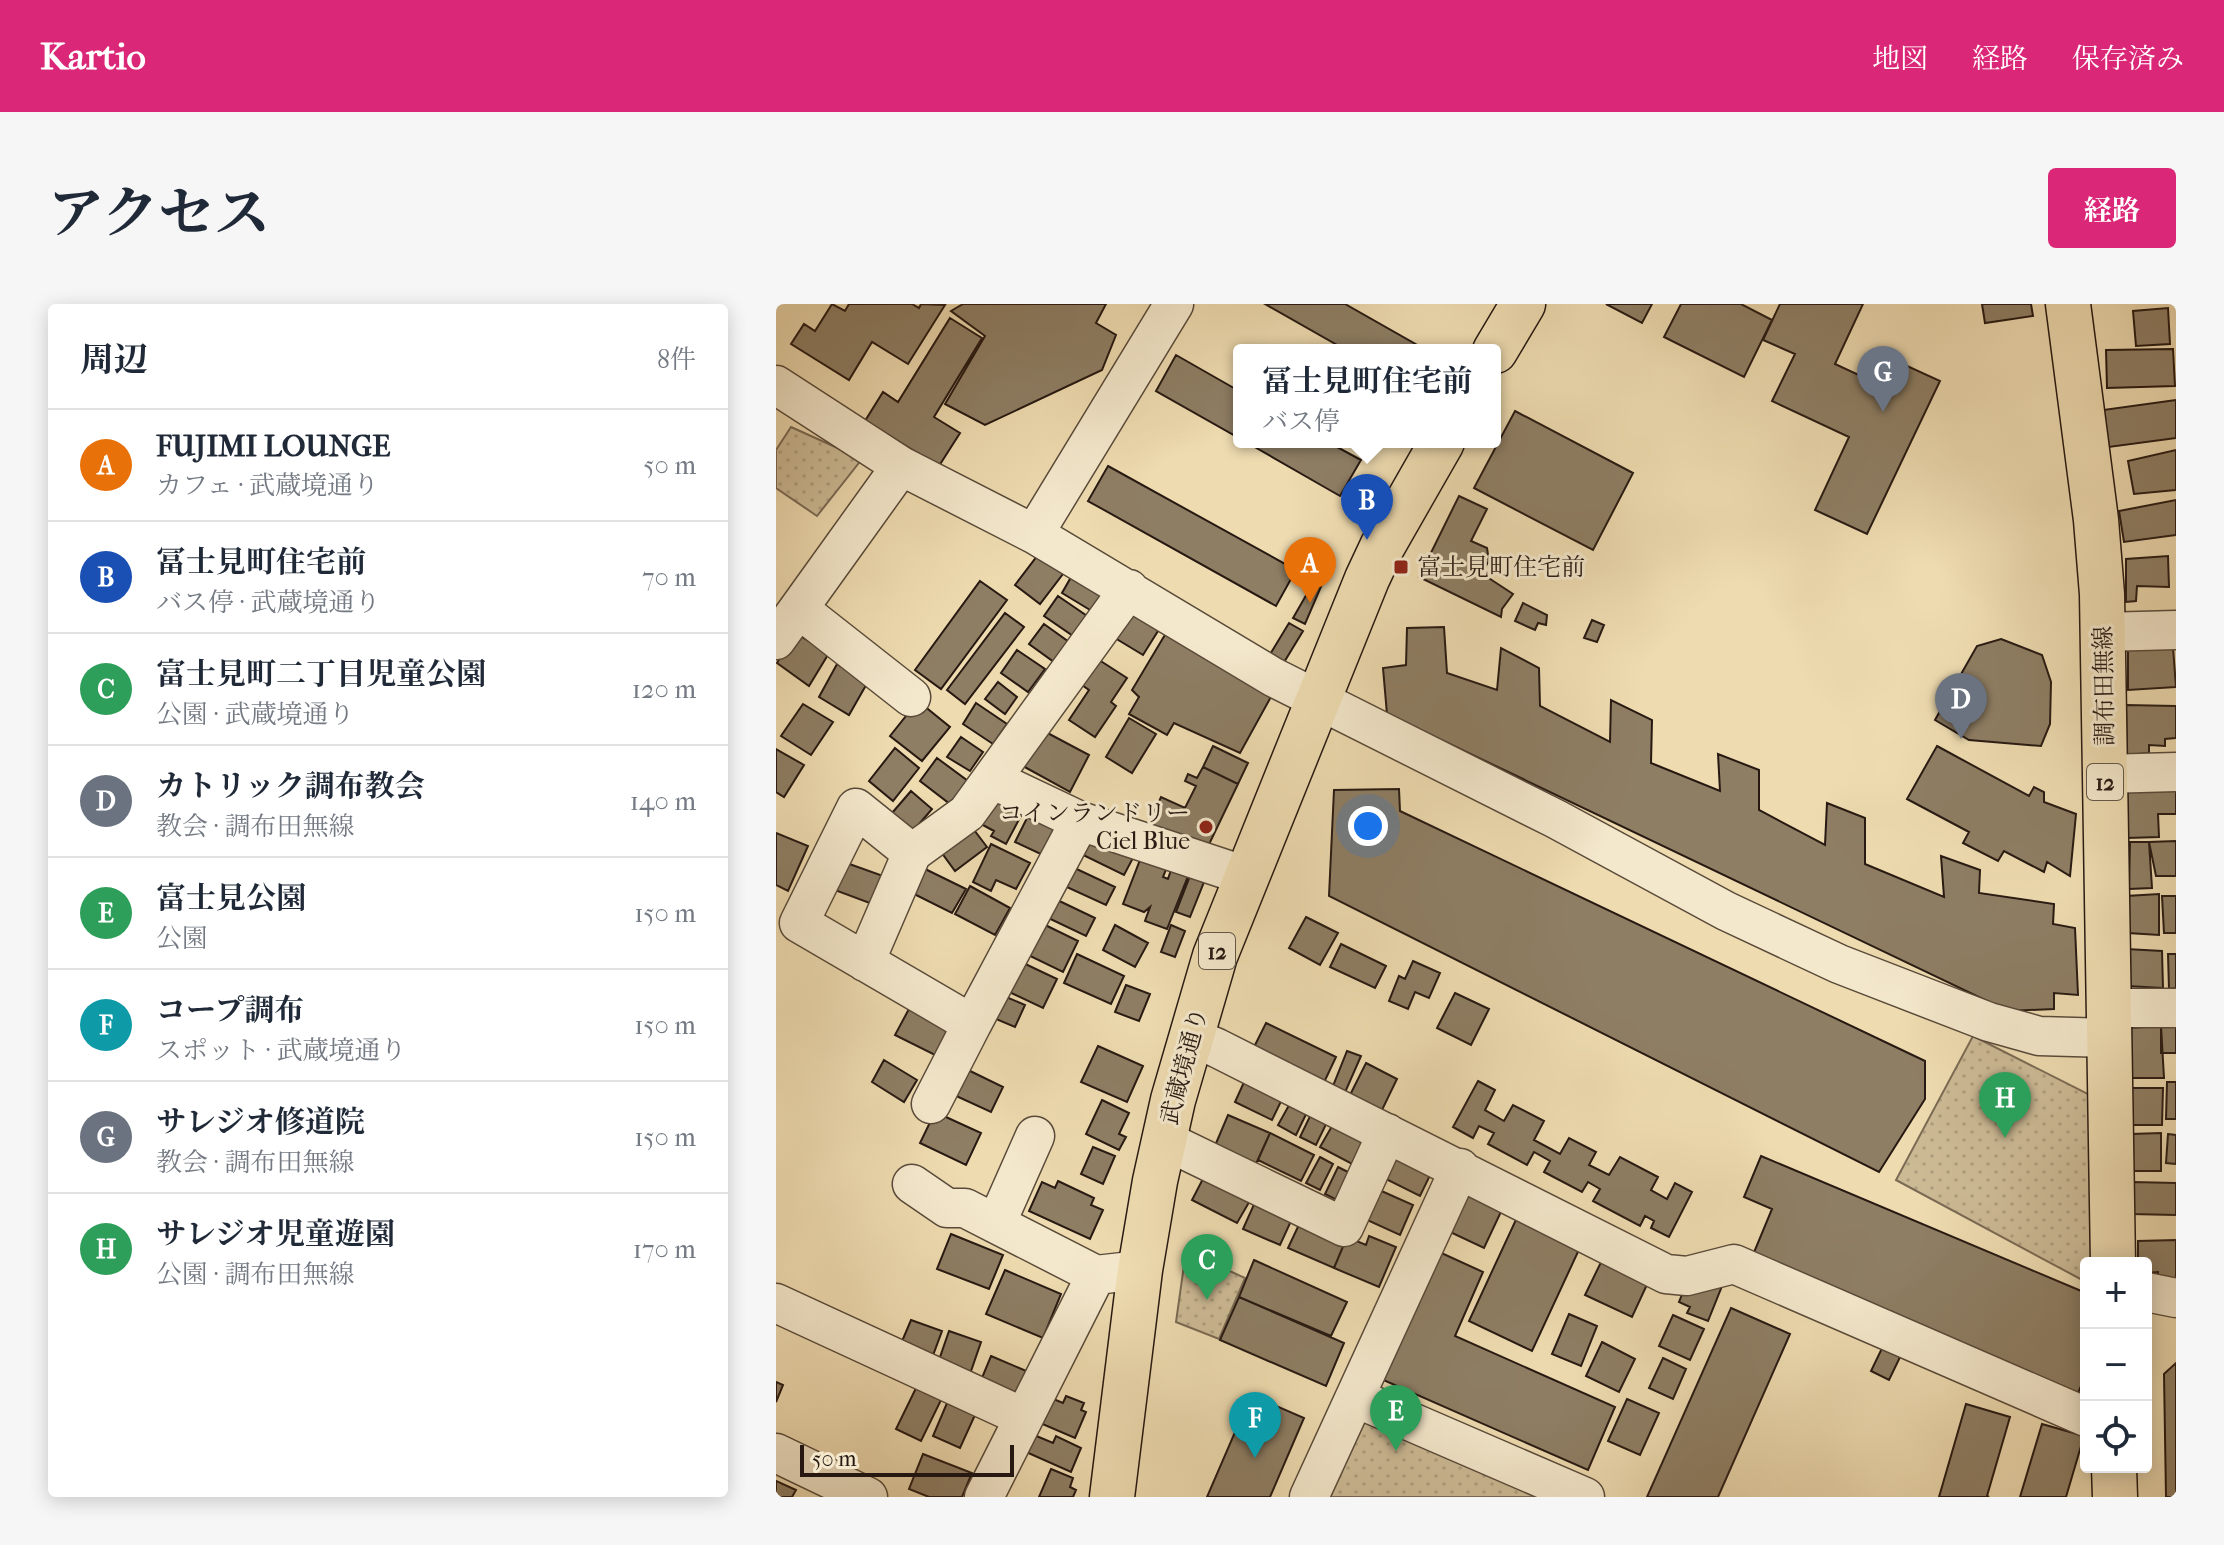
<!DOCTYPE html>
<html lang="ja">
<head>
<meta charset="utf-8">
<style>
  body { margin:0; font-family:"IM FELL French Canon","Noto Serif JP",serif; background:#f6f6f7; color:#1f2937 }
  .controls { position:absolute; right:24px; bottom:24px; display:grid; overflow:hidden; border-radius:8px; box-shadow:0 4px 20px #0003 }
  .controls button { width:72px; height:72px; display:grid; place-items:center; padding:0; border:0; border-bottom:2px solid #e0e1e3; background:#fff; color:#1f2937; font:40px sans-serif }
  .scale { position:absolute; left:24px; bottom:20px; width:214px; box-sizing:border-box; padding-left:8px; border:4px solid #271912; border-top:0; font-size:22px; line-height:28px; white-space:nowrap; color:#271912; -webkit-text-stroke:6px #f4e8cc; paint-order:stroke }
  .you { position:absolute; left:592px; top:522px; width:28px; height:28px; margin:-20px; border:6px solid #fff; border-radius:50%; background:#1a73e8; box-shadow:0 0 0 12px #1a73e833 }
  .badge { display:grid; place-items:center; width:52px; height:52px; border-radius:50%; background:#db2777; color:#fff; font-size:26px; font-weight:700 }
  .pin { position:absolute; translate:-50% -66px; filter:drop-shadow(0 2px 4px #0008) }
  .pin::after { content:''; position:absolute; top:42px; width:28px; height:24px; background:inherit; clip-path:polygon(0 0,100% 0,50% 100%) }
  .popup { position:absolute; left:457px; top:40px; width:268px; height:104px; box-sizing:border-box; display:grid; place-content:center; border-radius:8px; background:#fff; filter:drop-shadow(0 2px 6px #0005); font-size:26px; white-space:nowrap; color:#747a83 }
  .popup b { font-size:30px; color:#1f2937 }
  .popup::after { content:''; position:absolute; left:50%; top:100%; margin-left:-16px; border:16px solid transparent; border-top-color:#fff }
  .list { margin:0; padding:0; list-style:none }
  h2 { display:flex; justify-content:space-between; align-items:center; height:104px; margin:0; padding:0 32px; font-size:34px }
  h2 small { font-size:26px; font-weight:400; color:#747a83 }
  .list li { display:grid; grid-template-columns:52px 1fr auto; gap:24px; align-items:center; box-sizing:border-box; height:112px; padding:0 32px; border-top:2px solid #e0e1e3 }
  .list b { display:block; font-size:30px; white-space:nowrap }
  .list p { margin:0; font-size:26px; white-space:nowrap; color:#747a83 }
  .list em { font-size:26px; font-style:normal; color:#747a83 }
  .icon { flex:none; width:44px; height:44px; fill:none; stroke:currentColor; stroke-width:2; stroke-linecap:round; stroke-linejoin:round }
  .map { position:relative; flex:none; width:1400px; height:1193px; overflow:hidden; border-radius:8px }
  header { display:flex; align-items:center; gap:48px; box-sizing:border-box; height:112px; padding:0 40px; background:#db2777; color:#fff }
  header strong { font-size:38px }
  nav { display:flex; gap:44px; margin-inline-start:auto; font-size:28px }
  .intro { display:flex; align-items:center; justify-content:space-between; box-sizing:border-box; height:192px; padding:0 48px }
  h1 { margin:0; font-size:56px }
  .button { padding:20px 36px; border-radius:8px; background:#db2777; color:#fff; font-size:28px; font-weight:700 }
  main { display:flex; gap:48px; padding:0 48px }
  aside { flex:1; background:#fff; border-radius:8px; box-shadow:0 4px 20px #0003 }
  .map>svg:first-child { display:block }
  .park { fill:url(#park-dots); stroke:#7a6a54; stroke-width:2 }
  .building { fill:#8e7e64; stroke:#271912; stroke-width:2 }
  .lines { fill:none; stroke-linecap:round; stroke-linejoin:round }
  .minor-casing { stroke:#594a3a; stroke-width:41 }
  .major-casing { stroke:#271912; stroke-width:47 }
  .minor { stroke:#f4e8cc; stroke-width:38 }
  .major { stroke:#eedbb0; stroke-width:44 }
  .poi-dot { fill:#8f2418; stroke:#f4e8cc; stroke-width:3 }
  .labels { text-anchor:middle; stroke-width:6; stroke-linejoin:round; paint-order:stroke }
  .shield { fill:#f4e8cc; stroke:#64574a; stroke-width:2 }
  .shield-label { font-size:22px; font-weight:bold; fill:#271912 }
  .poi-label { font-size:24px; fill:#271912; stroke:#f4e8cc; text-anchor:start }
  .street-label { font-size:24px; fill:#271912; stroke:#f4e8cc }
</style>
</head>
<body>
<header>
<strong>Kartio</strong>
<nav><a>地図</a><a>経路</a><a>保存済み</a></nav>
</header>
<div class="intro"><h1>アクセス</h1><a class="button">経路</a></div>
<main>
<aside>
<h2>周辺<small>8件</small></h2>
<ul class="list">
<li><span class="badge" style="background:#e8710a">A</span><div><b>FUJIMI LOUNGE</b><p>カフェ · 武蔵境通り</p></div><em>50 m</em></li>
<li><span class="badge" style="background:#1a4fb4">B</span><div><b>冨士見町住宅前</b><p>バス停 · 武蔵境通り</p></div><em>70 m</em></li>
<li><span class="badge" style="background:#2e9e5b">C</span><div><b>富士見町二丁目児童公園</b><p>公園 · 武蔵境通り</p></div><em>120 m</em></li>
<li><span class="badge" style="background:#6b7280">D</span><div><b>カトリック調布教会</b><p>教会 · 調布田無線</p></div><em>140 m</em></li>
<li><span class="badge" style="background:#2e9e5b">E</span><div><b>富士見公園</b><p>公園</p></div><em>150 m</em></li>
<li><span class="badge" style="background:#0f9aa8">F</span><div><b>コープ調布</b><p>スポット · 武蔵境通り</p></div><em>150 m</em></li>
<li><span class="badge" style="background:#6b7280">G</span><div><b>サレジオ修道院</b><p>教会 · 調布田無線</p></div><em>150 m</em></li>
<li><span class="badge" style="background:#2e9e5b">H</span><div><b>サレジオ児童遊園</b><p>公園 · 調布田無線</p></div><em>170 m</em></li>
</ul>
</aside>
<div class="map">
<svg width="1400" height="1193" viewBox="0 0 1400 1193">
  <defs>
    <pattern id="park-dots" width="8" height="8" patternUnits="userSpaceOnUse" patternTransform="scale(2)"><rect width="8" height="8" fill="#ccba95"/><path d="M2 2h.1M6 6h.1" fill="none" stroke="#af9f7f" stroke-width="1.8" stroke-linecap="round"/></pattern>
  </defs>
  <rect width="100%" height="100%" fill="#eedbb0"/>
  <filter id="stains"><feTurbulence type="fractalNoise" baseFrequency=".0025" numOctaves="4"/><feColorMatrix values="0 0 0 0 .2 0 0 0 0 .09 0 0 0 0 .02 0 0 0 .5 -.17"/></filter>
  <radialGradient id="worn" r=".72"><stop offset=".6" stop-color="#630" stop-opacity="0"/><stop offset="1" stop-color="#630" stop-opacity=".3"/></radialGradient>
  <path class="park" d="M15,123L86,155L41,212L0,184V146Z
    M1197,732L1316,792V959H1310V978L1120,876Z
    M410,947L469,974L443,1035L400,1018Z
    M578,1101L783,1193H539Z"/>
  <path class="building" d="M56,0L69,7L73,0H136L143,4L145,0L169,1L132,60L96,38L73,76L15,40L28,20L39,27Z
    M187,0H330L320,19L340,31L326,66L209,121L169,100L209,32L175,7Z
    M489,0H569L650,46H570Z
    M830,0H876L866,19Z
    M905,0H965L996,16L968,73L888,33Z
    M1004,0H1087L1059,60L1104,81L1116,55L1164,77L1091,230L1039,206L1073,133L996,97L1019,50L987,36Z
    M1206,0H1255L1257,12L1209,19Z
    M1392,4L1394,40L1360,42L1357,7Z
    M174,14L206,34L158,113L184,129L163,162L89,117L107,88L122,98Z
    M1397,45L1399,82L1331,84L1330,46Z
    M400,51L463,87V134L380,87Z
    M1400,96V134L1333,143L1327,106Z
    M739,107L857,169L817,246L698,184Z
    M470,138H552L585,156L564,192Z
    M1400,146V186L1358,190L1352,157Z
    M332,162L520,266L500,302L312,197Z
    M683,192L711,205L695,237L711,244L713,257L705,269L737,290L726,305L725,313L643,273Z
    M1400,196V231L1348,238L1343,207Z
    M265,247L290,266L264,300L239,281Z
    M1392,252L1393,283L1361,282L1360,297L1350,298V255Z
    M298,268L332,288L319,309L286,289Z
    M540,274L547,278L529,320L517,314Z
    M204,277L231,296L165,385L139,366Z
    M282,292L317,316L303,336L268,312Z
    M354,299L387,319L367,351L334,331Z
    M747,299L771,311L770,321L762,319L759,326L739,317Z
    M229,309L248,323L189,400L171,386Z
    M816,316L828,321L821,338L808,334Z
    M513,319L527,327L504,365L490,357Z
    M268,320L293,338L278,358L253,340Z
    M668,323L671,369L721,386L725,344L763,364L764,402L834,438L835,396L876,416L875,459L944,487L942,450L983,466V506L1049,541L1051,499L1089,514V560L1168,593L1165,552L1204,566L1203,589L1278,600L1277,620L1299,624L1302,691L1278,689V705L1232,707L611,410L607,364L630,361L631,324Z
    M19,329L53,349L33,382L1,359Z
    M390,329L496,391L464,449L398,419L391,431L353,410L363,393L356,386Z
    M1225,335L1266,351L1275,378L1274,420L1265,442L1193,436L1159,416L1201,342Z
    M1397,343L1400,383L1352,386V346Z
    M241,346L269,365L252,388L225,369Z
    M320,354L351,374L335,398L340,402L319,433L293,416L313,386L303,379Z
    M61,360L93,376L73,411L43,393Z
    M222,378L241,393L229,410L209,395Z
    M142,397L174,423L146,457L114,432Z
    M200,399L231,420L217,440L187,420Z
    M27,400L57,418L35,451L5,432Z
    M1350,401L1400,402V434L1389,435V442L1373,441V449L1351,451Z
    M353,414L380,430L356,469L330,453Z
    M264,425L313,451L294,488L245,461Z
    M185,433L207,448L194,467L171,453Z
    M437,442L472,459L462,480L427,463Z
    M1161,442L1253,492L1258,483L1268,488V498L1300,510L1294,572L1271,558L1268,568L1228,547L1222,557L1187,539L1193,528L1131,495Z
    M119,444L143,464L117,497L93,477Z
    M0,445L28,461L8,493L0,488Z
    M161,454L192,477L174,500L144,477Z
    M427,463L462,480L426,555L369,528L385,493L409,504L420,482L409,477L412,470L421,474Z
    M1400,483V510H1382L1383,533L1351,534L1349,484Z
    M623,485L624,507L1149,757V795L1103,868L553,592L558,486Z
    M135,487L156,505L131,534L110,516Z
    M219,493L247,508L230,540L215,532L218,527L205,520Z
    M254,508L285,523L271,553L239,538Z
    M192,518L211,543L179,567L160,541Z
    M308,528L358,552L348,571L299,547Z
    M0,529L32,542L12,587L0,581Z
    M1400,537V572H1380L1373,538Z
    M1354,538H1373L1376,584L1353,585Z
    M215,540L254,559L240,585L220,576L215,587L197,578Z
    M369,543L395,553L387,573L392,575L397,560L414,567L391,625L369,617L374,603L368,608L347,600Z
    M65,557L110,573L99,601L56,585Z
    M290,560L339,583L330,601L282,579Z
    M143,562L190,585L176,609L132,587Z
    M416,567L430,573L414,613L400,608Z
    M194,582L234,604L219,631L179,610Z
    M1383,590V631L1352,629L1350,592Z
    M1386,592H1400V629H1388Z
    M275,593L319,614L310,632L266,611Z
    M530,613L562,629L544,661L513,644Z
    M261,617L302,637L287,668L246,648Z
    M339,621L372,639L359,663L327,646Z
    M395,621L409,627L399,653L385,648Z
    M565,640L610,662L599,684L554,663Z
    M1350,645L1386,647L1387,684L1350,682Z
    M301,650L348,672L335,700L288,679Z
    M1392,650H1400V684L1393,685Z
    M243,657L281,675L267,704L229,686Z
    M637,657L664,669L653,694L639,688L632,705L613,697L623,672L629,675Z
    M350,681L374,690L363,717L339,708Z
    M679,689L713,705L695,741L661,724Z
    M223,690L249,701L239,723L213,712Z
    M134,703L179,727L165,754L119,731Z
    M490,719L560,753L544,787L473,753Z
    M1385,722L1388,774H1353V724Z
    M1385,722H1400V749H1385Z
    M322,742L367,762L351,798L305,778Z
    M571,747L585,752L567,793L555,787Z
    M108,756L141,776L128,798L96,778Z
    M590,759L621,775L606,806L574,791Z
    M190,765L227,783L215,808L178,791Z
    M473,767L511,785L496,816L459,798Z
    M702,777L719,786L709,806L728,817L737,801L768,817L758,836L784,850L793,834L820,848L813,861L833,871L844,853L882,873L875,886L891,895L899,879L916,888L893,933L875,924L878,917L869,912L864,922L817,897L824,885L812,878L806,888L768,868L774,857L758,848L751,861L712,840L718,829L703,822L697,834L677,823Z
    M1391,778H1400V815H1390Z
    M1351,784H1387L1386,821H1351Z
    M517,794L534,802L520,831L502,821Z
    M326,796L353,809L343,830L350,833L343,846L310,830Z
    M538,804L554,812L540,841L524,833Z
    M159,808L205,829L190,861L144,839Z
    M452,811L494,829L479,862L438,844Z
    M560,815L593,833L578,861L544,843Z
    M494,829L538,851L525,877L482,856Z
    M1385,829V867H1355V830Z
    M1392,830L1400,831V860L1390,859Z
    M614,841L658,863L644,892L600,870Z
    M317,843L339,852L327,880L305,870Z
    M985,852L1310,989V1070L1300,1094L974,958L996,905L968,893Z
    M544,853L557,860L544,886L530,879Z
    M562,863L576,870L563,897L549,890Z
    M432,865L479,888L461,919L416,896Z
    M282,877L318,894L315,901L327,906L314,935L253,907L266,878L279,884Z
    M1356,878L1400,879V911L1355,910Z
    M592,881L637,901L624,931L578,910Z
    M694,881L730,897L708,944L672,927Z
    M484,887L521,904L504,941L467,925Z
    M744,907L807,937L756,1047L693,1017Z
    M528,910L571,933L558,964L512,944Z
    M175,930L227,951L213,985L161,965Z
    M593,932L620,943L603,983L558,964L571,933L590,941Z
    M1400,936V981H1382V968L1370,969V959H1362V937Z
    M661,947L707,968L679,1032L839,1103L812,1166L605,1075Z
    M829,950L875,972L856,1013L809,991Z
    M478,956L571,998L555,1032L463,993Z
    M229,966L285,990L267,1034L210,1010Z
    M911,978L946,982L932,1017L911,1009L914,1003L903,998Z
    M463,993L568,1039L550,1082L444,1036Z
    M955,1004L1014,1030L942,1193H871Z
    M793,1010L821,1022L805,1062L776,1050Z
    M897,1011L928,1025L914,1056L883,1042Z
    M135,1016L166,1027L156,1054L124,1042Z
    M173,1027L205,1038L194,1070L162,1059Z
    M826,1038L859,1055L843,1088L810,1072Z
    M1109,1038L1127,1047L1113,1076L1095,1067Z
    M215,1052L255,1069L243,1098L203,1081Z
    M887,1054L910,1065L897,1095L873,1084Z
    M1400,1059V1193H1390L1388,1070Z
    M0,1078L7,1081L0,1098Z
    M140,1084L165,1096L145,1137L120,1125Z
    M475,1091L528,1114L494,1193H431Z
    M290,1092L308,1099L305,1106L310,1108L299,1134L264,1119L275,1094L287,1099Z
    M851,1095L883,1109L864,1151L832,1137Z
    M171,1099L199,1111L184,1144L157,1132Z
    M1190,1100L1234,1113L1211,1192L1213,1193H1163Z
    M1266,1120L1308,1132L1290,1193H1244Z
    M258,1131L277,1139L280,1132L305,1144L295,1168L250,1148Z
    M147,1150L196,1169L186,1193H153L133,1185Z
    M275,1165L297,1174L294,1183L300,1186L297,1193H263Z
    M0,1177L20,1186L16,1193H0Z"/>
  <g class="lines">
    <defs>
      <path id="minor" d="M0,81L125,162L258,230L497,373L780,515L950,607L1063,660L1213,718L1263,732L1333,734
        M258,230L398,0
        M23,305L135,393
        M1327,328L1400,326
        M0,336L125,162
        M1329,470L1400,468
        M216,475L304,517L470,572
        M136,549L80,504L23,619L196,720L304,517
        M89,658L136,549L191,509L353,285
        M1333,704H1400
        M415,733L441,744L890,970L911,972L958,960L1310,1113
        M155,800L196,720
        M388,836L568,923L611,829
        M136,880L171,904H189L320,971
        M220,920L259,832
        M1370,988L1400,994
        M0,999L247,1113
        M580,1094L809,1193
        M0,1149L92,1193
        M208,1193L320,971L364,966
        M533,1193L684,864"/>
      <path id="major" d="M1292,0L1320,216L1326,290L1337,959
        M719,47L747,0
        M1338,1163L1339,1193
        M336,1193L364,966L379,877L397,796L439,652L591,275L606,243L666,138"/>
    </defs>
    <use href="#minor" class="minor-casing"/>
    <use href="#major" class="major-casing"/>
    <use href="#minor" class="minor"/>
    <use href="#major" class="major"/>
  </g>
  <g class="poi-dot">
    <rect x="617" y="255" width="16" height="16" rx="4"/>
    <circle cx="430" cy="523" r="8"/>
  </g>
  <g class="labels">
    <g class="shield">
      <rect x="1311" y="460" width="36" height="36" rx="6"/>
      <rect x="423" y="629" width="36" height="36" rx="6"/>
    </g>
    <g class="shield-label">
      <text x="1329" y="486">12</text>
      <text x="441" y="655">12</text>
    </g>
    <g class="poi-label">
      <text x="641" y="271">富士見町住宅前</text>
      <text x="414" y="517" text-anchor="end">コインランドリー<tspan x="414" dy="28">Ciel Blue</tspan></text>
    </g>
    <g class="street-label">
      <text transform="translate(1328 382) rotate(-91)" y="8">調布田無線</text>
      <text transform="translate(408 762) rotate(-75)" y="8">武蔵境通り</text>
    </g>
  </g>
  <rect width="100%" height="100%" filter="url(#stains)"/>
  <rect width="100%" height="100%" fill="url(#worn)"/>
</svg>
<div class="controls">
<button>+</button>
<button>−</button>
<button><svg class="icon" aria-label="locate" viewBox="0 0 24 24"><circle cx="12" cy="12" r="6"/><path d="M12 2v4M12 18v4M2 12h4M18 12h4"/></svg></button>
</div>
<div class="scale">50 m</div>
<div class="you"></div>
<div class="pin badge" style="left:534px;top:299px;background:#e8710a">A</div>
<div class="pin badge" style="left:591px;top:236px;background:#1a4fb4">B</div>
<div class="popup"><b>冨士見町住宅前</b>バス停</div>
<div class="pin badge" style="left:431px;top:996px;background:#2e9e5b">C</div>
<div class="pin badge" style="left:1185px;top:435px;background:#6b7280">D</div>
<div class="pin badge" style="left:620px;top:1147px;background:#2e9e5b">E</div>
<div class="pin badge" style="left:479px;top:1154px;background:#0f9aa8">F</div>
<div class="pin badge" style="left:1107px;top:108px;background:#6b7280">G</div>
<div class="pin badge" style="left:1229px;top:834px;background:#2e9e5b">H</div>
</div>
</main>
</body>
</html>
